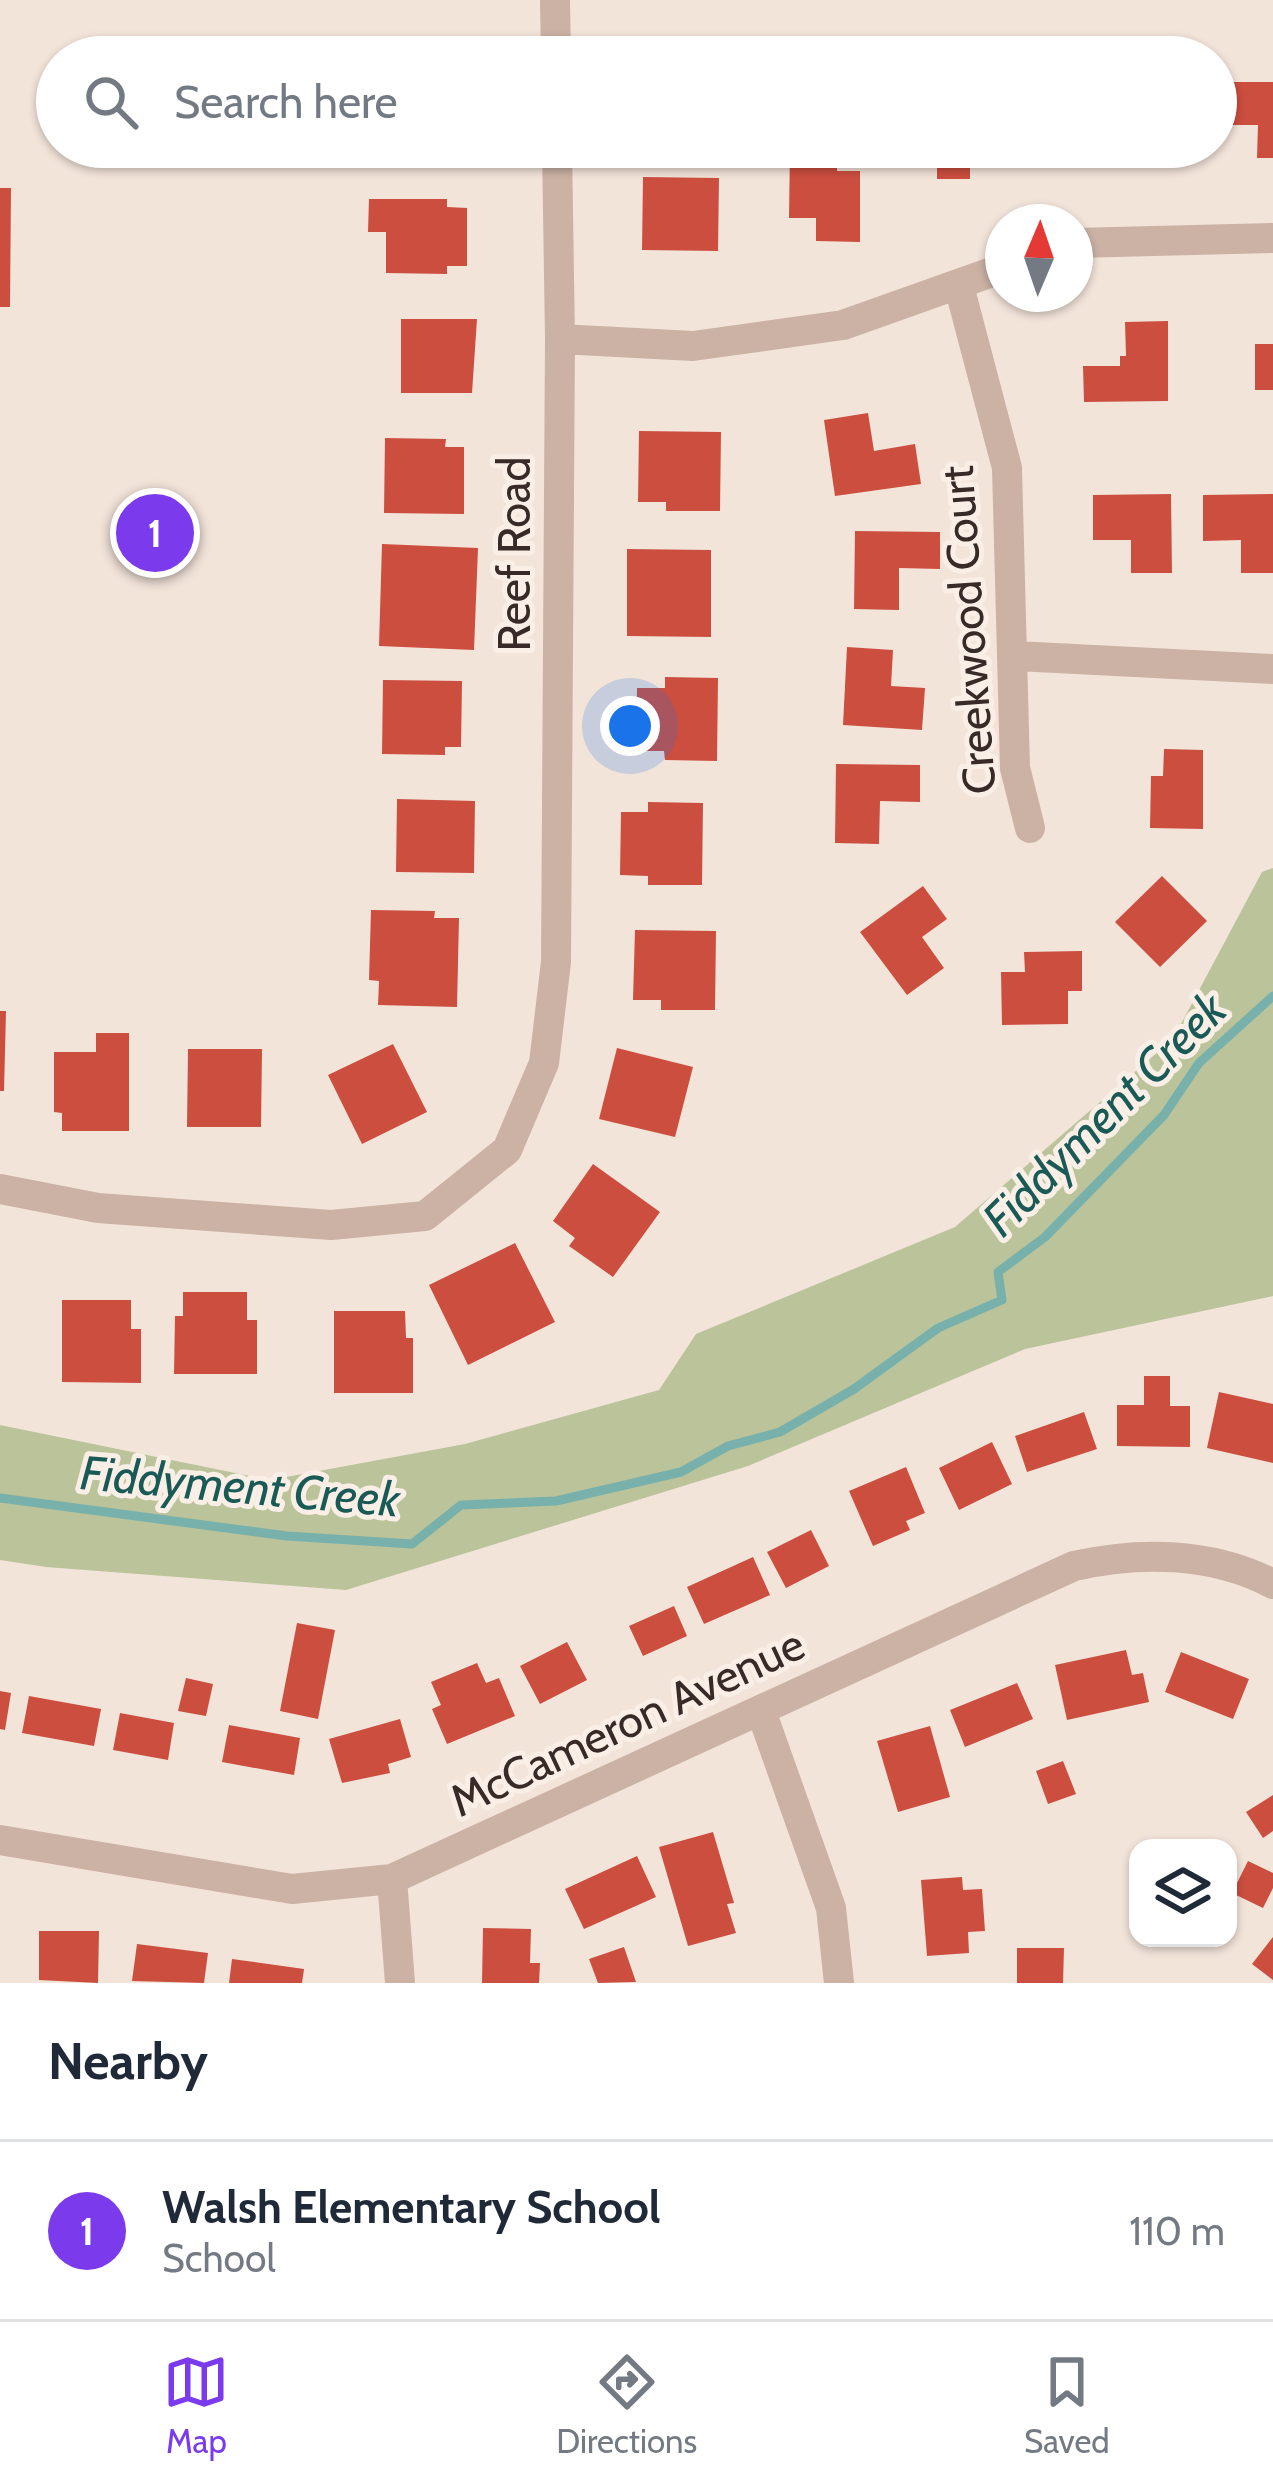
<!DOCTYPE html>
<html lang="en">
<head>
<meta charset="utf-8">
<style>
  body { margin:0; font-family:Cabin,sans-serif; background:#f6f6f7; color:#1f2937 }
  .controls { position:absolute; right:36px; bottom:36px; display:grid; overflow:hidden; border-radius:24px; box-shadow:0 3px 9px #0004 }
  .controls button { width:108px; height:108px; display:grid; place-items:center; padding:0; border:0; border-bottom:3px solid #e0e1e3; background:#fff; color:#1f2937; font:60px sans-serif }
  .compass { position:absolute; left:985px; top:204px; width:108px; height:108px; border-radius:50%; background:#fff; box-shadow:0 3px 9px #0004; rotate:2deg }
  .you { position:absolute; left:630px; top:726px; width:42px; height:42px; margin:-30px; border:9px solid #fff; border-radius:50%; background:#1a73e8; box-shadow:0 0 0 18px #1a73e833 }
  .badge { display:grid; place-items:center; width:78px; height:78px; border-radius:50%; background:#7c3aed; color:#fff; font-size:39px; font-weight:700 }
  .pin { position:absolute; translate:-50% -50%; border:6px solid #fff; box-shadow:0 3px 12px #0006 }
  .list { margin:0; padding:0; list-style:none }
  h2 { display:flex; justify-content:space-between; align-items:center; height:156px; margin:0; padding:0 48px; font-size:51px }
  h2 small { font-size:39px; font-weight:400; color:#747a83 }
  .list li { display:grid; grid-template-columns:78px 1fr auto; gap:36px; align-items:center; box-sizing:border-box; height:180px; padding:0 48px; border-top:3px solid #e0e1e3 }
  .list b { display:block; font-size:45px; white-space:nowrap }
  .list p { margin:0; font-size:39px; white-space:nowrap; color:#747a83 }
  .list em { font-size:39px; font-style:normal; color:#747a83 }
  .icon { flex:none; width:66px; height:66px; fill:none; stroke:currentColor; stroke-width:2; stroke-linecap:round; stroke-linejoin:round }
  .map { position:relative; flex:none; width:1273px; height:1983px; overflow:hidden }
  .search { position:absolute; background:#fff; box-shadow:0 3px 9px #0004; left:36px; right:36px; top:36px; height:132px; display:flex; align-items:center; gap:30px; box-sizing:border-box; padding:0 42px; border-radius:66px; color:#747a83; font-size:45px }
  .sheet { height:336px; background:#fff }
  nav { display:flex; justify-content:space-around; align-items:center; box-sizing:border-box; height:168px; border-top:3px solid #e0e1e3; background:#fff; font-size:33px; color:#747a83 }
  nav a { display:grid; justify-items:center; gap:6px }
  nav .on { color:#7c3aed }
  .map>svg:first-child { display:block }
  .green { fill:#bac399 }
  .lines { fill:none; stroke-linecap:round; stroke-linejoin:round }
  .stream { stroke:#78b1ac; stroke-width:9 }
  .building { fill:#cc4e3f }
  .street { stroke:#cbb2a5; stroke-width:30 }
  .labels { text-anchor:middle; stroke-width:10; stroke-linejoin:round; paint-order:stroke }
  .street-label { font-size:45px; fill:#372a27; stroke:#faefe7 }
  .water-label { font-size:48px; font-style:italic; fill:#1a5a56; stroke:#faefe7 }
</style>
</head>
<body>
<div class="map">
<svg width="1273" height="1983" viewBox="0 0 1273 1983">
  <rect width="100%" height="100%" fill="#f3e4da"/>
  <path class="green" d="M1273,868V1296L1025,1349L748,1466L346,1590L46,1567L0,1560V1425L270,1480L465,1444L659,1390L696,1334L955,1227L1173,1039L1262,872Z"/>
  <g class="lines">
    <path class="stream" d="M0,1498L287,1536L412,1544L461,1505L556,1501L681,1472L728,1446L780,1432L854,1389L938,1328L1002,1300L998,1272L1045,1237L1164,1115L1199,1063L1273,996"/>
  </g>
  <path class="building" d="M1233,82H1273V158H1257L1258,125H1233Z
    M402,147H481L480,162L401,160Z
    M642,147H720V153L642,152Z
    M790,147H837V171H860V242L816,241V218H789Z
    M937,147H970V179H937Z
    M1047,147H1088V159H1047Z
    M643,177L719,178L718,251L642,250Z
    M0,188H11L10,307H0Z
    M369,199H447V207L467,208V266H447V274L386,273V232H368Z
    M401,319H477L472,393H401Z
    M1168,321V401L1084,402L1083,366H1120V356H1126L1125,322Z
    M1255,344H1273V390H1255Z
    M868,413L874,451L915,444L921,484L835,496L824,420Z
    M639,431L721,432L720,511H666V502H638Z
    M385,438L446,439L445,447H464V514L384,513Z
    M1171,494L1172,573H1131V540H1093V495Z
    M1273,494V573H1241V540L1203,541V495Z
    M855,531L940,532V569L899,568V610L854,609Z
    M382,544L478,548L474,650L379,646Z
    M627,549L711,550V637L627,636Z
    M847,647L893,650L891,686L925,688L922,730L843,725Z
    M665,677L718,678L717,761L665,760L664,751H636L637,688H665Z
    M383,680L462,681L461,747H445V755L382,754Z
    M1164,749L1203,750V829L1150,828L1151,776H1163Z
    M836,764L920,765V802L880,801L879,844L835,843Z
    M397,799L475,801L474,873L396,872Z
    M648,802L703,803L702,885H648V876L620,875L621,812H648Z
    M1162,876L1207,921L1160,967L1115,922Z
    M923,886L947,919L922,937L944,968L907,995L860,932Z
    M371,910L435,911L434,918H459L457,1007L378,1005L379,981L369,980Z
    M635,930L716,931L715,1010H661V1000H633Z
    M1082,951V991H1068V1024L1002,1025L1001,972H1025L1024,952Z
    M0,1011H6L4,1091H0Z
    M96,1033H129V1131H62V1113L54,1112V1052H96Z
    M393,1044L427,1112L362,1144L328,1075Z
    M617,1048L693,1067L675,1137L599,1119Z
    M188,1049H262L261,1127H187Z
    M593,1164L660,1212L613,1277L569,1246L575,1238L553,1221Z
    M515,1243L555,1322L468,1365L429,1285Z
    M183,1292H247V1320H257V1374H174L175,1316H183Z
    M62,1300H131V1329H141V1383L62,1382Z
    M334,1311H405L406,1338H413V1393H334Z
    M1144,1376H1170V1406H1190V1447L1117,1446V1405H1144Z
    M1219,1392L1273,1404V1463L1207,1448Z
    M1084,1412L1097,1449L1027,1472L1015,1436Z
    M992,1442L1012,1484L959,1510L939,1468Z
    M906,1467L925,1513L906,1521L910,1530L873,1546L849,1491Z
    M811,1530L829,1566L786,1588L767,1552Z
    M753,1557L770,1595L704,1624L687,1587Z
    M674,1606L687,1636L643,1656L629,1626Z
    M297,1623L335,1630L318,1719L280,1711Z
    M567,1642L587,1680L540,1704L520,1666Z
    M1126,1650L1132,1675L1143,1673L1149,1702L1067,1720L1055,1665Z
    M1181,1652L1249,1679L1233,1719L1165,1692Z
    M477,1663L486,1683L499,1678L515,1716L447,1744L432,1709L441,1705L431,1682Z
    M186,1678L213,1684L206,1716L178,1711Z
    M1017,1683L1033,1719L965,1747L950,1710Z
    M0,1691L11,1693L5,1730L0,1729Z
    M29,1696L101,1709L94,1746L22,1733Z
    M120,1713L174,1723L168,1760L113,1750Z
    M400,1719L411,1757L388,1764L390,1773L342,1783L329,1739Z
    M229,1725L300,1738L294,1775L222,1762Z
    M930,1726L950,1797L898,1812L877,1741Z
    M1063,1761L1076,1794L1048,1804L1036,1771Z
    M1273,1795V1831L1263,1838L1246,1812Z
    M713,1832L734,1903L727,1904L736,1933L688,1946L659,1847Z
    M637,1856L656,1897L584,1929L565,1889Z
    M1248,1861L1273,1873V1888L1263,1908L1232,1893Z
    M962,1877L963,1890L982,1889L985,1931L968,1932L969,1953L927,1956L921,1880Z
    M483,1928L531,1929L530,1963H540L539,1983H482Z
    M39,1931H99L98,1983L39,1980Z
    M1273,1937V1980L1252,1964Z
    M137,1944L208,1953L204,1983L132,1981Z
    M624,1947L636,1982L598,1983L589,1959Z
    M1017,1948H1064L1063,1983H1017Z
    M232,1959L304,1969L302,1983H229Z"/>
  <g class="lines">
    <path class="street" d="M555,0L556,57
      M1075,243L1273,238
      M959,286L1007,468L1015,768L1030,828
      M560,339L693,346L843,325L1003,268
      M1015,656L1273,669
      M0,1189L98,1208L331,1225L425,1216L507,1150L544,1063L556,962L560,339L557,147
      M761,1711L831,1908L839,1983
      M0,1840L292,1889L392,1879L1074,1566C1140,1551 1212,1552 1273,1584
      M392,1879L400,1983"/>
  </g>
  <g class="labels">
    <g class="street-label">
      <text transform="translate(514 554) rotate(-90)" y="16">Reef Road</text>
      <text transform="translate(968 630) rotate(-94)" y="16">Creekwood Court</text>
      <text transform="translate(627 1722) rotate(-25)" y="16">McCameron Avenue</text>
    </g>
    <g class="water-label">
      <text transform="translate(1104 1114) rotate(-45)" y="17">Fiddyment Creek</text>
      <text transform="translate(240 1486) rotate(5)" y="17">Fiddyment Creek</text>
    </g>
  </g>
</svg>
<div class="controls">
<button><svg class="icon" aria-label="layers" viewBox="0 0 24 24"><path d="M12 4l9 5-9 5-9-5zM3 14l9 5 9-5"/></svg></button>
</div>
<svg class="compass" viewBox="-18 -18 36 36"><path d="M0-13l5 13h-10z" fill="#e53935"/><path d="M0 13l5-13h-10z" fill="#747a83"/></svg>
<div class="you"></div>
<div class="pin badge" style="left:155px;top:533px">1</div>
<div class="search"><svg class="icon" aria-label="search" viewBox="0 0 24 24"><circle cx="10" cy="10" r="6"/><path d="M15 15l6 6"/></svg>Search here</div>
</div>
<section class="sheet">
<h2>Nearby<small></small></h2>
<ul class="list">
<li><span class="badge">1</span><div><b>Walsh Elementary School</b><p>School</p></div><em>110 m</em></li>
</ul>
</section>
<nav>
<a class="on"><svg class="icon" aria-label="map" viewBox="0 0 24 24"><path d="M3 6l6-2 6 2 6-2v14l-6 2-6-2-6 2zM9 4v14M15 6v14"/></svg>Map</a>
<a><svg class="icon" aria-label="directions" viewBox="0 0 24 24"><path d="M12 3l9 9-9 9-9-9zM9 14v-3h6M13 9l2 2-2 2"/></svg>Directions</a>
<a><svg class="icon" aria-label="saved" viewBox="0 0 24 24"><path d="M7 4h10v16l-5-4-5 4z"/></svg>Saved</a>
</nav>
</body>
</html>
